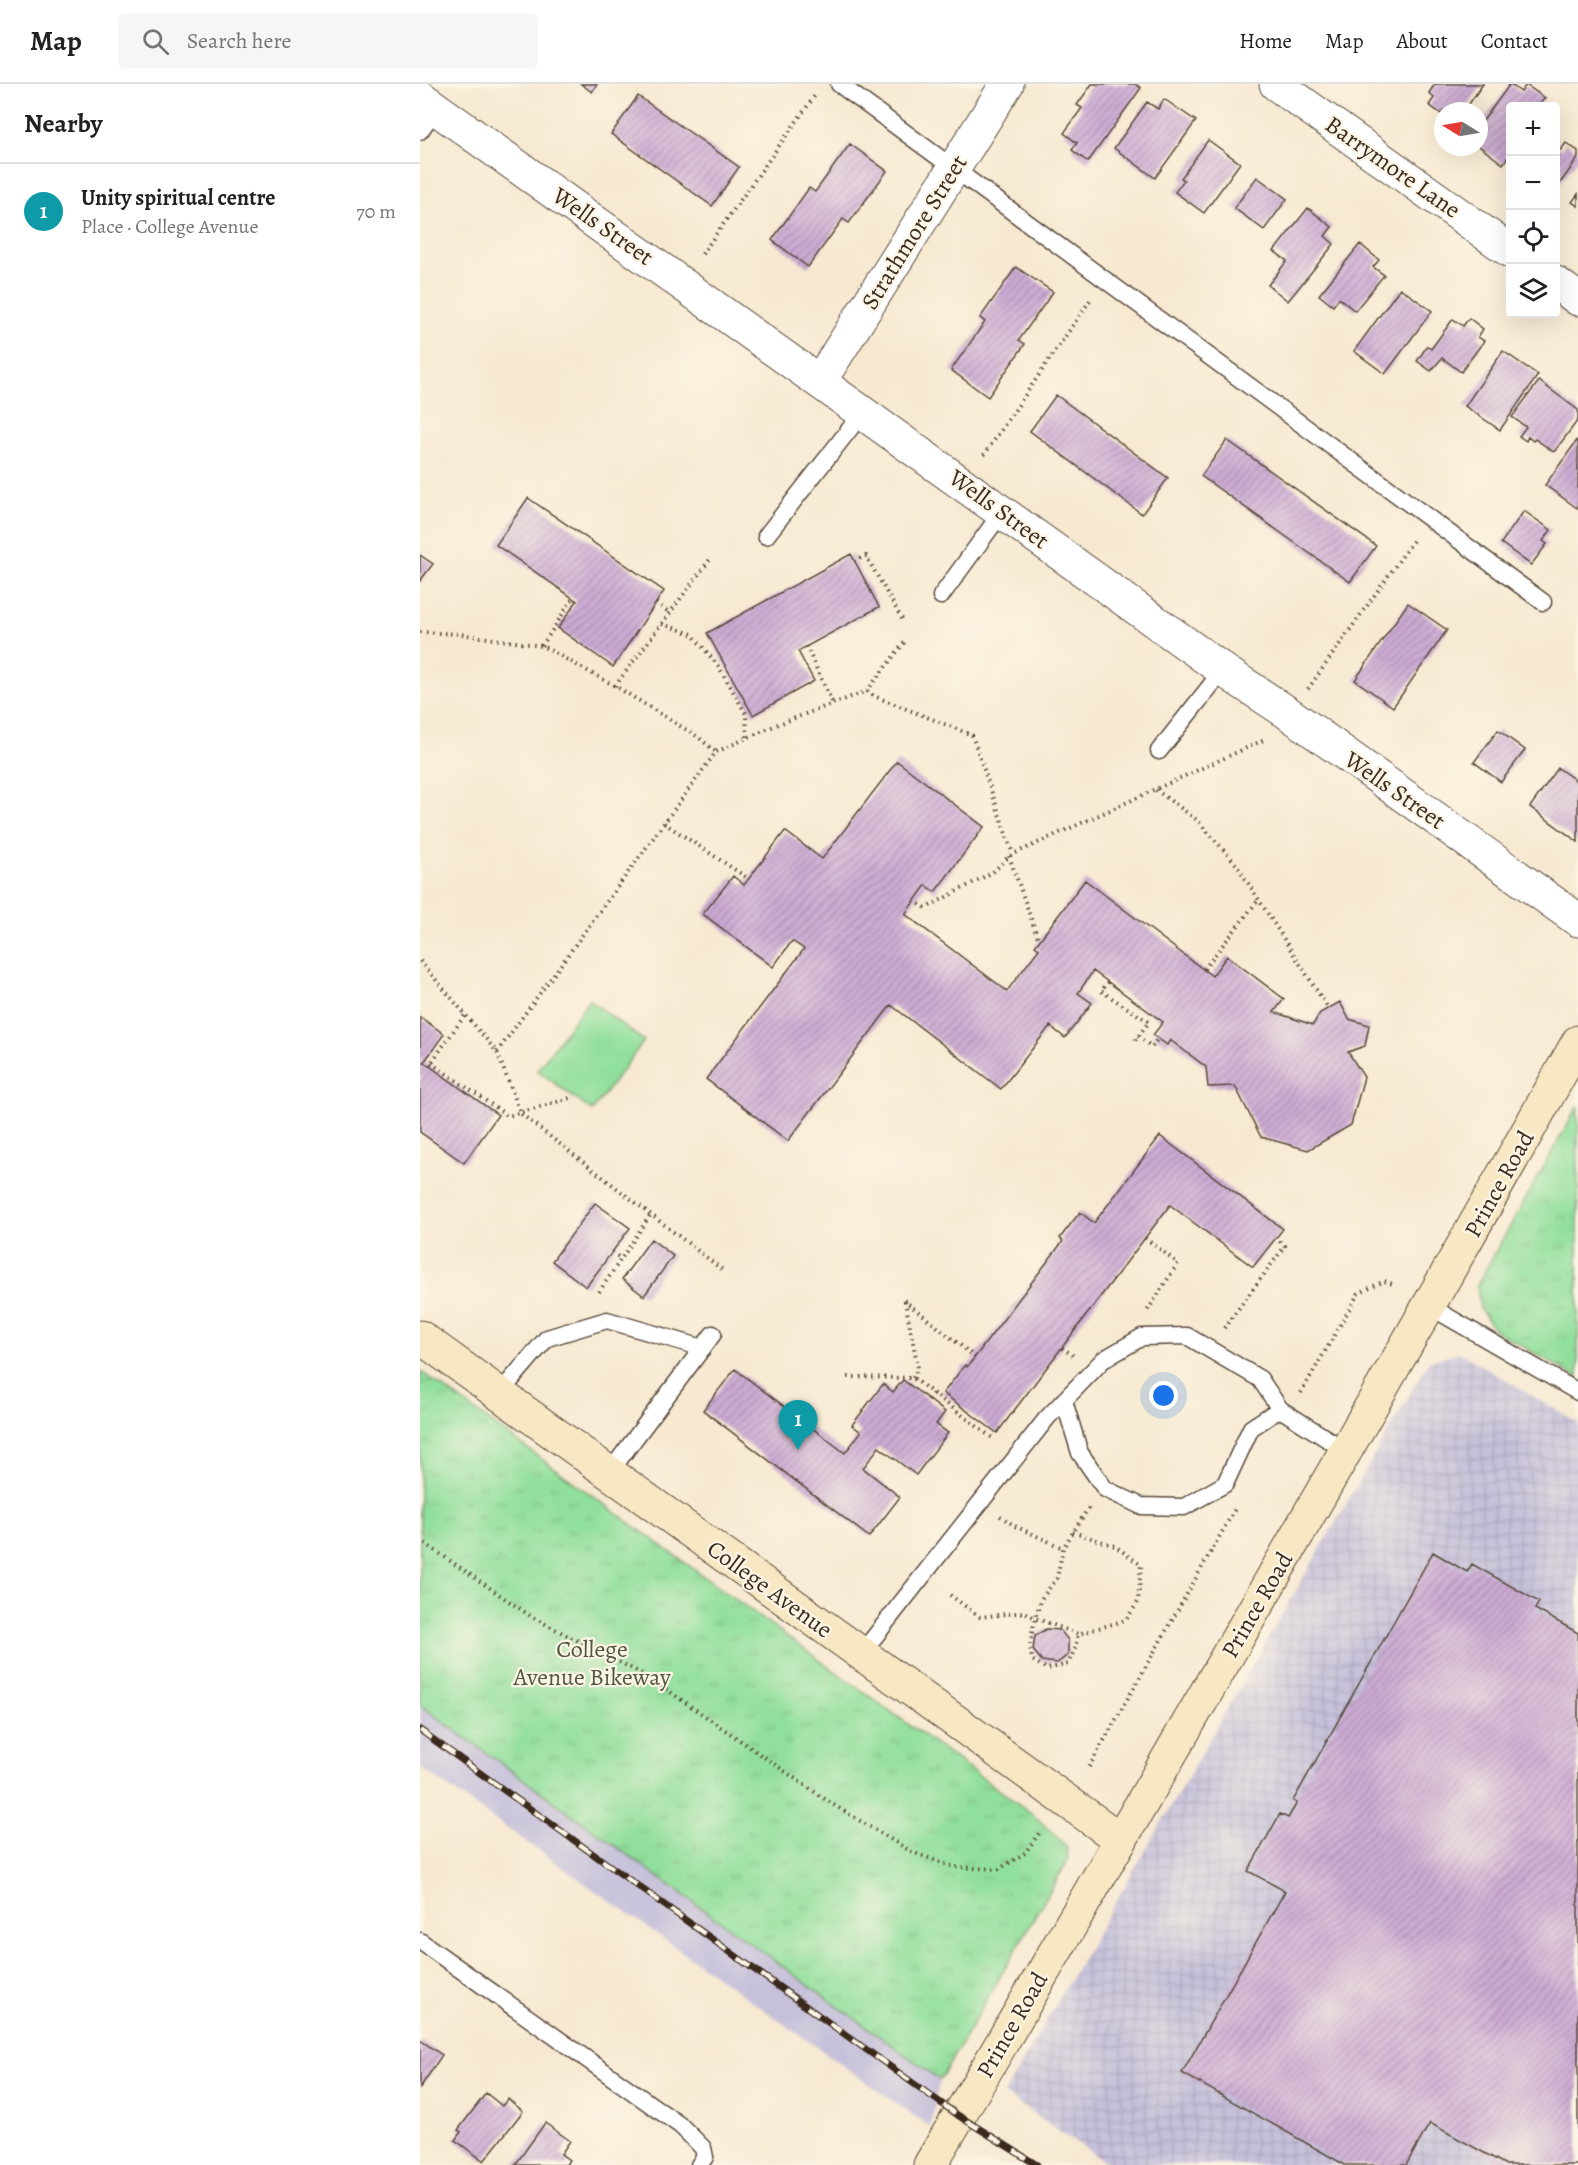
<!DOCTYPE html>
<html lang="en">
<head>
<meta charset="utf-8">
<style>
  body { margin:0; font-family:Alegreya,serif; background:#f6f6f6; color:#202124 }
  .controls { position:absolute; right:18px; top:18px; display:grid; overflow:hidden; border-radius:6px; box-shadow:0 6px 24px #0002 }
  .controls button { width:54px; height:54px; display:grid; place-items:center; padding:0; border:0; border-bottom:2px solid #e0e0e0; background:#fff; color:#202124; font:30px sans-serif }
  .compass { position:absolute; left:1014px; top:18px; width:54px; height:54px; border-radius:50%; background:#fff; box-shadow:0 6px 24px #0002; rotate:281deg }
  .you { position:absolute; left:744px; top:1312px; width:21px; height:21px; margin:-15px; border:4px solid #fff; border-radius:50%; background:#1a73e8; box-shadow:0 0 0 9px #1a73e833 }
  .badge { display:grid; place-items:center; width:39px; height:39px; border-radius:50%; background:#7c3aed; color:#fff; font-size:20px; font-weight:700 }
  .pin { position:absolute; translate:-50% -50px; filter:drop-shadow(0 2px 3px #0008) }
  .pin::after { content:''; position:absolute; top:32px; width:21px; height:18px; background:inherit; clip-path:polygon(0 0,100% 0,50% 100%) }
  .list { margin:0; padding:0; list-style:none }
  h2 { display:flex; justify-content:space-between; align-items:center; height:78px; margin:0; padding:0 24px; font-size:26px }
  h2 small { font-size:20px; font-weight:400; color:#757577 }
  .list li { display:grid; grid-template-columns:39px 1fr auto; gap:18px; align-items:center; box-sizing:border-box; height:96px; padding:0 24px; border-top:2px solid #e0e0e0 }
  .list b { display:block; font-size:22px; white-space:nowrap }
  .list p { margin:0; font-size:20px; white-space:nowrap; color:#757577 }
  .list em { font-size:20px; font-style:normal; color:#757577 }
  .icon { flex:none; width:33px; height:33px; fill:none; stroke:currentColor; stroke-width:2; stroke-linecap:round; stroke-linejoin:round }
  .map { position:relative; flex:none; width:1158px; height:2081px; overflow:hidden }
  header { display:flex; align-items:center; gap:36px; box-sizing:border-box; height:84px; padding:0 30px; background:#fff; border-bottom:2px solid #e0e0e0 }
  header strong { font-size:28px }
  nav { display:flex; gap:33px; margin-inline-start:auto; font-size:21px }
  .search { width:420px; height:54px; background:#f6f6f6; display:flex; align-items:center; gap:15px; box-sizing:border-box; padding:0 21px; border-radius:6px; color:#757577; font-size:22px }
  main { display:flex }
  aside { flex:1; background:#fff }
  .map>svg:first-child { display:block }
  .industrial { fill:url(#industrial-grid) }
  .railway { fill:#c6c0da }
  .grass { fill:#91df9c; stroke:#66845d; stroke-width:1.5 }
  .park { fill:url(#park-tufts); stroke:#66845d; stroke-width:1.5 }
  .building { fill:url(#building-hatch) }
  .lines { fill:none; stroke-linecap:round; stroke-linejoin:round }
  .lane-casing { stroke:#574739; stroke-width:19 }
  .street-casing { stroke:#574739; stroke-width:35 }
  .secondary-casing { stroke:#574739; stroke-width:35 }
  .path { stroke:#574739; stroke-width:4; stroke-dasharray:1.5 4.5; stroke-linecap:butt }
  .lane { stroke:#fff; stroke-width:16 }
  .street { stroke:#fff; stroke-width:33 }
  .secondary { stroke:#f7e8c3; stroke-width:33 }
  .rail-casing { stroke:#3b2a1e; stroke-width:7 }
  .rail { stroke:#fcf5e5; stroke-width:4.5; stroke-dasharray:14; stroke-linecap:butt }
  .labels { text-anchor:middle; stroke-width:4.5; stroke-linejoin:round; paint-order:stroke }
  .street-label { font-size:24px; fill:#3b2a1e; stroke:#fcf5e5 }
  .park-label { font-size:24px; fill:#50573e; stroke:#fcf5e5 }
</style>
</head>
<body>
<header>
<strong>Map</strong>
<div class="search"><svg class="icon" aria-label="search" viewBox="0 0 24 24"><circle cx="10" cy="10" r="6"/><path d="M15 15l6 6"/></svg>Search here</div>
<nav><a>Home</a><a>Map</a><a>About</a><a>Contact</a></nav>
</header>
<main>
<aside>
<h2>Nearby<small></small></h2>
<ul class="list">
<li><span class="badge" style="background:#0f9aa8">1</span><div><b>Unity spiritual centre</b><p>Place · College Avenue</p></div><em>70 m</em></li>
</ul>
</aside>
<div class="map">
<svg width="1158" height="2081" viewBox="0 0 1158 2081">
  <defs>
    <pattern id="industrial-grid" width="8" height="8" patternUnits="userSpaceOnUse" patternTransform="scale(1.5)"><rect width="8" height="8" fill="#c6c0da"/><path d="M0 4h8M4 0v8" fill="none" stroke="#aba5bb"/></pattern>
    <pattern id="park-tufts" width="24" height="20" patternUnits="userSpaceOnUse" patternTransform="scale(1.5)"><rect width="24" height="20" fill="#91df9c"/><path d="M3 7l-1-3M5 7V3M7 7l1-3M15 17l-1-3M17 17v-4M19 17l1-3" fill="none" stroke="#7ec086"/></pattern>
    <pattern id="building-hatch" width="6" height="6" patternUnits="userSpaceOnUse" patternTransform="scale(1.5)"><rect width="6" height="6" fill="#ccabd4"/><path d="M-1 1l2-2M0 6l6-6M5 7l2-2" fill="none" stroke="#a78bab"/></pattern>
  </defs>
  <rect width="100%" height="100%" fill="#fcf5e5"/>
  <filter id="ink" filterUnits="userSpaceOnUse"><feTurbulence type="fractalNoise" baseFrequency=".0167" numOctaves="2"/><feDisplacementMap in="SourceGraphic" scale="12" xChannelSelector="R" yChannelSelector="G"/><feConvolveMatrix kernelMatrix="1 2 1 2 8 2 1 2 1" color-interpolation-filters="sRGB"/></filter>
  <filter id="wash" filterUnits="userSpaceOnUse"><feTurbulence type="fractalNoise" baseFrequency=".008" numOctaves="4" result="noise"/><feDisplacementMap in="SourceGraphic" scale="24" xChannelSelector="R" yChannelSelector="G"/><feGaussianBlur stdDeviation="1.35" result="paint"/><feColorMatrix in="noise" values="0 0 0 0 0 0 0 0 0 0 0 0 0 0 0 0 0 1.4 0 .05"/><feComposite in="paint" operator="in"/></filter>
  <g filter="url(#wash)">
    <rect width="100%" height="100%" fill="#f7e9d1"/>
    <path class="industrial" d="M1039,1268L1158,1339V2081H690L584,2010L1009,1277Z"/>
    <path class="railway" d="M0,1621L520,1996L510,2043L0,1683Z"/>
    <path class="grass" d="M169,916L224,957L172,1027L117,986Z"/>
    <path class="park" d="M1158,1022V1294L1076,1247L1060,1225L1057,1201Z
      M0,1287L611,1729L646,1761L648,1776L520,1996L0,1621Z"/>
    <g id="blocks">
      <path class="building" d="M161,0H177L172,8Z
        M672,0H715L721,4L668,78L652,66L657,59L644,49L662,24L657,21Z
        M1015,0H1063L1044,27H1023V31L1009,21L1014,14L1009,9Z
        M1090,0L1101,8L1106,1L1125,14L1118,22H1090V70L1083,80L1059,62V42Z
        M218,12L319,83L292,122L191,50Z
        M744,15L776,37L735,94L694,64L727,18L738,25Z
        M788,56L820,79L784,129L755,108L764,96L761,94Z
        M1146,59L1158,67V74L1136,105V62L1141,66Z
        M430,60L467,87L429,139L423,135L388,183L352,156L389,104L395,108Z
        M837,93L867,115L844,146L814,124Z
        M1158,110V122L1152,118Z
        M888,124L912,143L905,152L914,160L868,217L848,201L867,177L854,167Z
        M940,160L959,176L953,183L964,191L935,227L919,214L913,222L899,211Z
        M596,183L633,208L599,256L605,260L568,313L531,286L565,238L560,234Z
        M980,204L1012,227L965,290L934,267Z
        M1049,234L1063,245L1058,253L1064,257L1041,288L1022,274L1011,287L997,277L1007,262L1011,265L1033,235L1043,242Z
        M1083,267L1118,291L1080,346L1045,322Z
        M1119,297L1158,326V336L1134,368L1115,355L1113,357L1108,353L1106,357L1099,352L1106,343L1092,333Z
        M636,311L748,394L722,430L610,347Z
        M1158,355V422L1157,424L1125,401Z
        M807,356L956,462L930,498L781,392Z
        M108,414L244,507L193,583L138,544L157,517L76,461Z
        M1104,427L1131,446L1123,457L1127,460L1111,481L1081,459Z
        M431,470L459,523L378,567L394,597L333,631L287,549Z
        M0,471L13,480L0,497Z
        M988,519L1027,546L973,623L935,596Z
        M1078,646L1105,666L1081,698L1054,678Z
        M477,677L564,743L515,808L506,801L485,830L587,907L619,865L615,862L619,857L665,796L792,892L807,872L864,915L854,928L893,941L900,929L920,918L929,935L949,941L945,962L928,968L944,993L931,1041L888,1066L841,1053L815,1002L788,1003L786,983L750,956L747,961L733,951L743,938L673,887L658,909L672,919L645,954L630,942L581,1005L471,921L368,1057L286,995L384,865L372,857L353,883L283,830L313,792L324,801L365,747L402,775Z
        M1138,684L1158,698V758L1110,723Z
        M0,933L24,950L4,978L78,1031L44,1079L0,1048Z
        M740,1052L863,1145L833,1183L750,1121L577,1349L523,1309L545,1281L547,1283L555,1273L643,1157L640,1154L660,1128L674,1139Z
        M175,1119L210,1144L166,1203L132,1177Z
        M231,1155L253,1172L224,1212L202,1195Z
        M315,1285L425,1369L441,1348L432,1341L463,1300L473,1308L483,1296L525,1328L516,1340L528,1349L496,1391L459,1363L443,1384L480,1413L449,1453L283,1326Z
        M1013,1468L1047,1488L1052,1480L1119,1518L1115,1525L1158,1549V2081H1086L1010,2039L986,2081H925L762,1989L865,1807L828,1787L860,1730L868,1734L877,1719L873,1717Z
        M626,1545L640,1546L648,1556V1571L637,1579L622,1577L613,1566L615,1552Z
        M0,1956L22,1971L0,2004Z
        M66,2009L82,2022L88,2015L103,2027L64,2077L35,2056L41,2048L38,2046Z
        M125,2039L150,2057L141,2070L149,2076L146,2081H95Z"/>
    </g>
  </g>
  <g filter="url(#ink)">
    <use href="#blocks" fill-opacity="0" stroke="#574739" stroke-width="1.5"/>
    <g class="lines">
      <defs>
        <path id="lane" d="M419,0L1123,518
          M0,47L16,24
          M346,452L443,328
          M521,512L582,428
          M739,667L803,586
          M1009,1222L1158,1308
          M79,1310L127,1254L187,1236L283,1264
          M644,1317L660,1369L685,1405L721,1422L764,1423L805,1400L831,1344L860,1325
          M189,1389L293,1250
          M441,1570L627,1334L683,1276L722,1253L767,1252L840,1295L860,1325L926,1367
          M0,1857L261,2042L283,2064L285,2073L279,2081"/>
        <path id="street" d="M856,0L1090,167
          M0,13L803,586L868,629L1158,836
          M1136,199L1158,215
          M400,297L587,0"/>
        <path id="secondary" d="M0,1253L701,1756
          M510,2081C729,1709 946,1335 1158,958"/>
      </defs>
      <use href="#lane" class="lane-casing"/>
      <use href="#street" class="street-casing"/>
      <use href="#secondary" class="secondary-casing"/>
      <path class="path" d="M282,170L396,10
        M564,371L671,215
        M434,477L446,472L482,535
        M236,519L250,529
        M242,540L272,550L299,583L326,630L327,654
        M0,548L40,550L122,562L195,602L278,653L296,668
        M122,562L153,514
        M386,562L413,620
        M195,602L291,474
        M888,605L995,454
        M447,607L454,612L552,651L593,770
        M736,706L777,736L816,780L908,924
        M244,739L329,795
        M589,772L619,857
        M494,817L506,824L573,788L589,772L846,655
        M0,877L77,968L101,1030L304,1187
        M784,885L839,815
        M688,898L681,907L729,938L714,958
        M718,952L732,963L738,954
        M77,968L296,668L356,641L447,607L487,555
        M11,979L88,1032L154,1013
        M9,982L45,931
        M725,1154L758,1179L726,1229
        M192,1168L201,1175
        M179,1208L231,1130
        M804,1244L865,1162L856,1154
        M642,1264L653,1271
        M428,1293L493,1294L575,1356
        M493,1294L498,1284L485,1217L555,1273
        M881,1309L938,1210L964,1197L976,1201
        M509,1316L513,1309
        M580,1432L595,1442L643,1464
        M653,1448L695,1462L721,1481L718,1518L706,1536L658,1550L615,1534L622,1514L637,1494L643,1464L669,1423
        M0,1456L112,1533L230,1594L412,1720L492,1768L534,1783L579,1785L605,1769L620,1748
        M530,1511L560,1533L605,1528L615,1534L610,1560L612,1576L627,1585L648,1580L655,1565L658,1550
        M669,1683L815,1425"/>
      <use href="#lane" class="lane"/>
      <use href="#street" class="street"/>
      <use href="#secondary" class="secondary"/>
      <defs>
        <path id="rail" d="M0,1646L539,2032L617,2081"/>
      </defs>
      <use href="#rail" class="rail-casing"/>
      <use href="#rail" class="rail"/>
    </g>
  </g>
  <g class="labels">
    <g class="street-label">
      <text transform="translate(973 83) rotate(35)" y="8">Barrymore Lane</text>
      <text transform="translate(183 142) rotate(35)" y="8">Wells Street</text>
      <text transform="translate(494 148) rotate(-58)" y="8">Strathmore Street</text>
      <text transform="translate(579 425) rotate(36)" y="8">Wells Street</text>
      <text transform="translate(975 706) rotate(35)" y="8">Wells Street</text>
      <text transform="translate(1079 1100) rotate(-61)" y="8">Prince Road</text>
      <text transform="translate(350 1505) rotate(36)" y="8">College Avenue</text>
      <text transform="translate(837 1521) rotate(-60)" y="8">Prince Road</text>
      <text transform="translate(592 1941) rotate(-60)" y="8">Prince Road</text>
    </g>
    <g class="park-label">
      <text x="172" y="1573">College<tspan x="172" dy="28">Avenue Bikeway</tspan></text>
    </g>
  </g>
</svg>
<div class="controls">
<button>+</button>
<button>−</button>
<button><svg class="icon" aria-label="locate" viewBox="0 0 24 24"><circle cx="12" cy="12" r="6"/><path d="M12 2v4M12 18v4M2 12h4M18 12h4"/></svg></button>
<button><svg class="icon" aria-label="layers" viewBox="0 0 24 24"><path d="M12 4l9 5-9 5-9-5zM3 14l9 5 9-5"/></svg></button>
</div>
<svg class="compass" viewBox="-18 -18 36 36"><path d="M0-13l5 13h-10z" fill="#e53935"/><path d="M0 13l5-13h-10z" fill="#757577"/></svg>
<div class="you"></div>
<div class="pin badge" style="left:378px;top:1366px;background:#0f9aa8">1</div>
</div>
</main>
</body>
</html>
